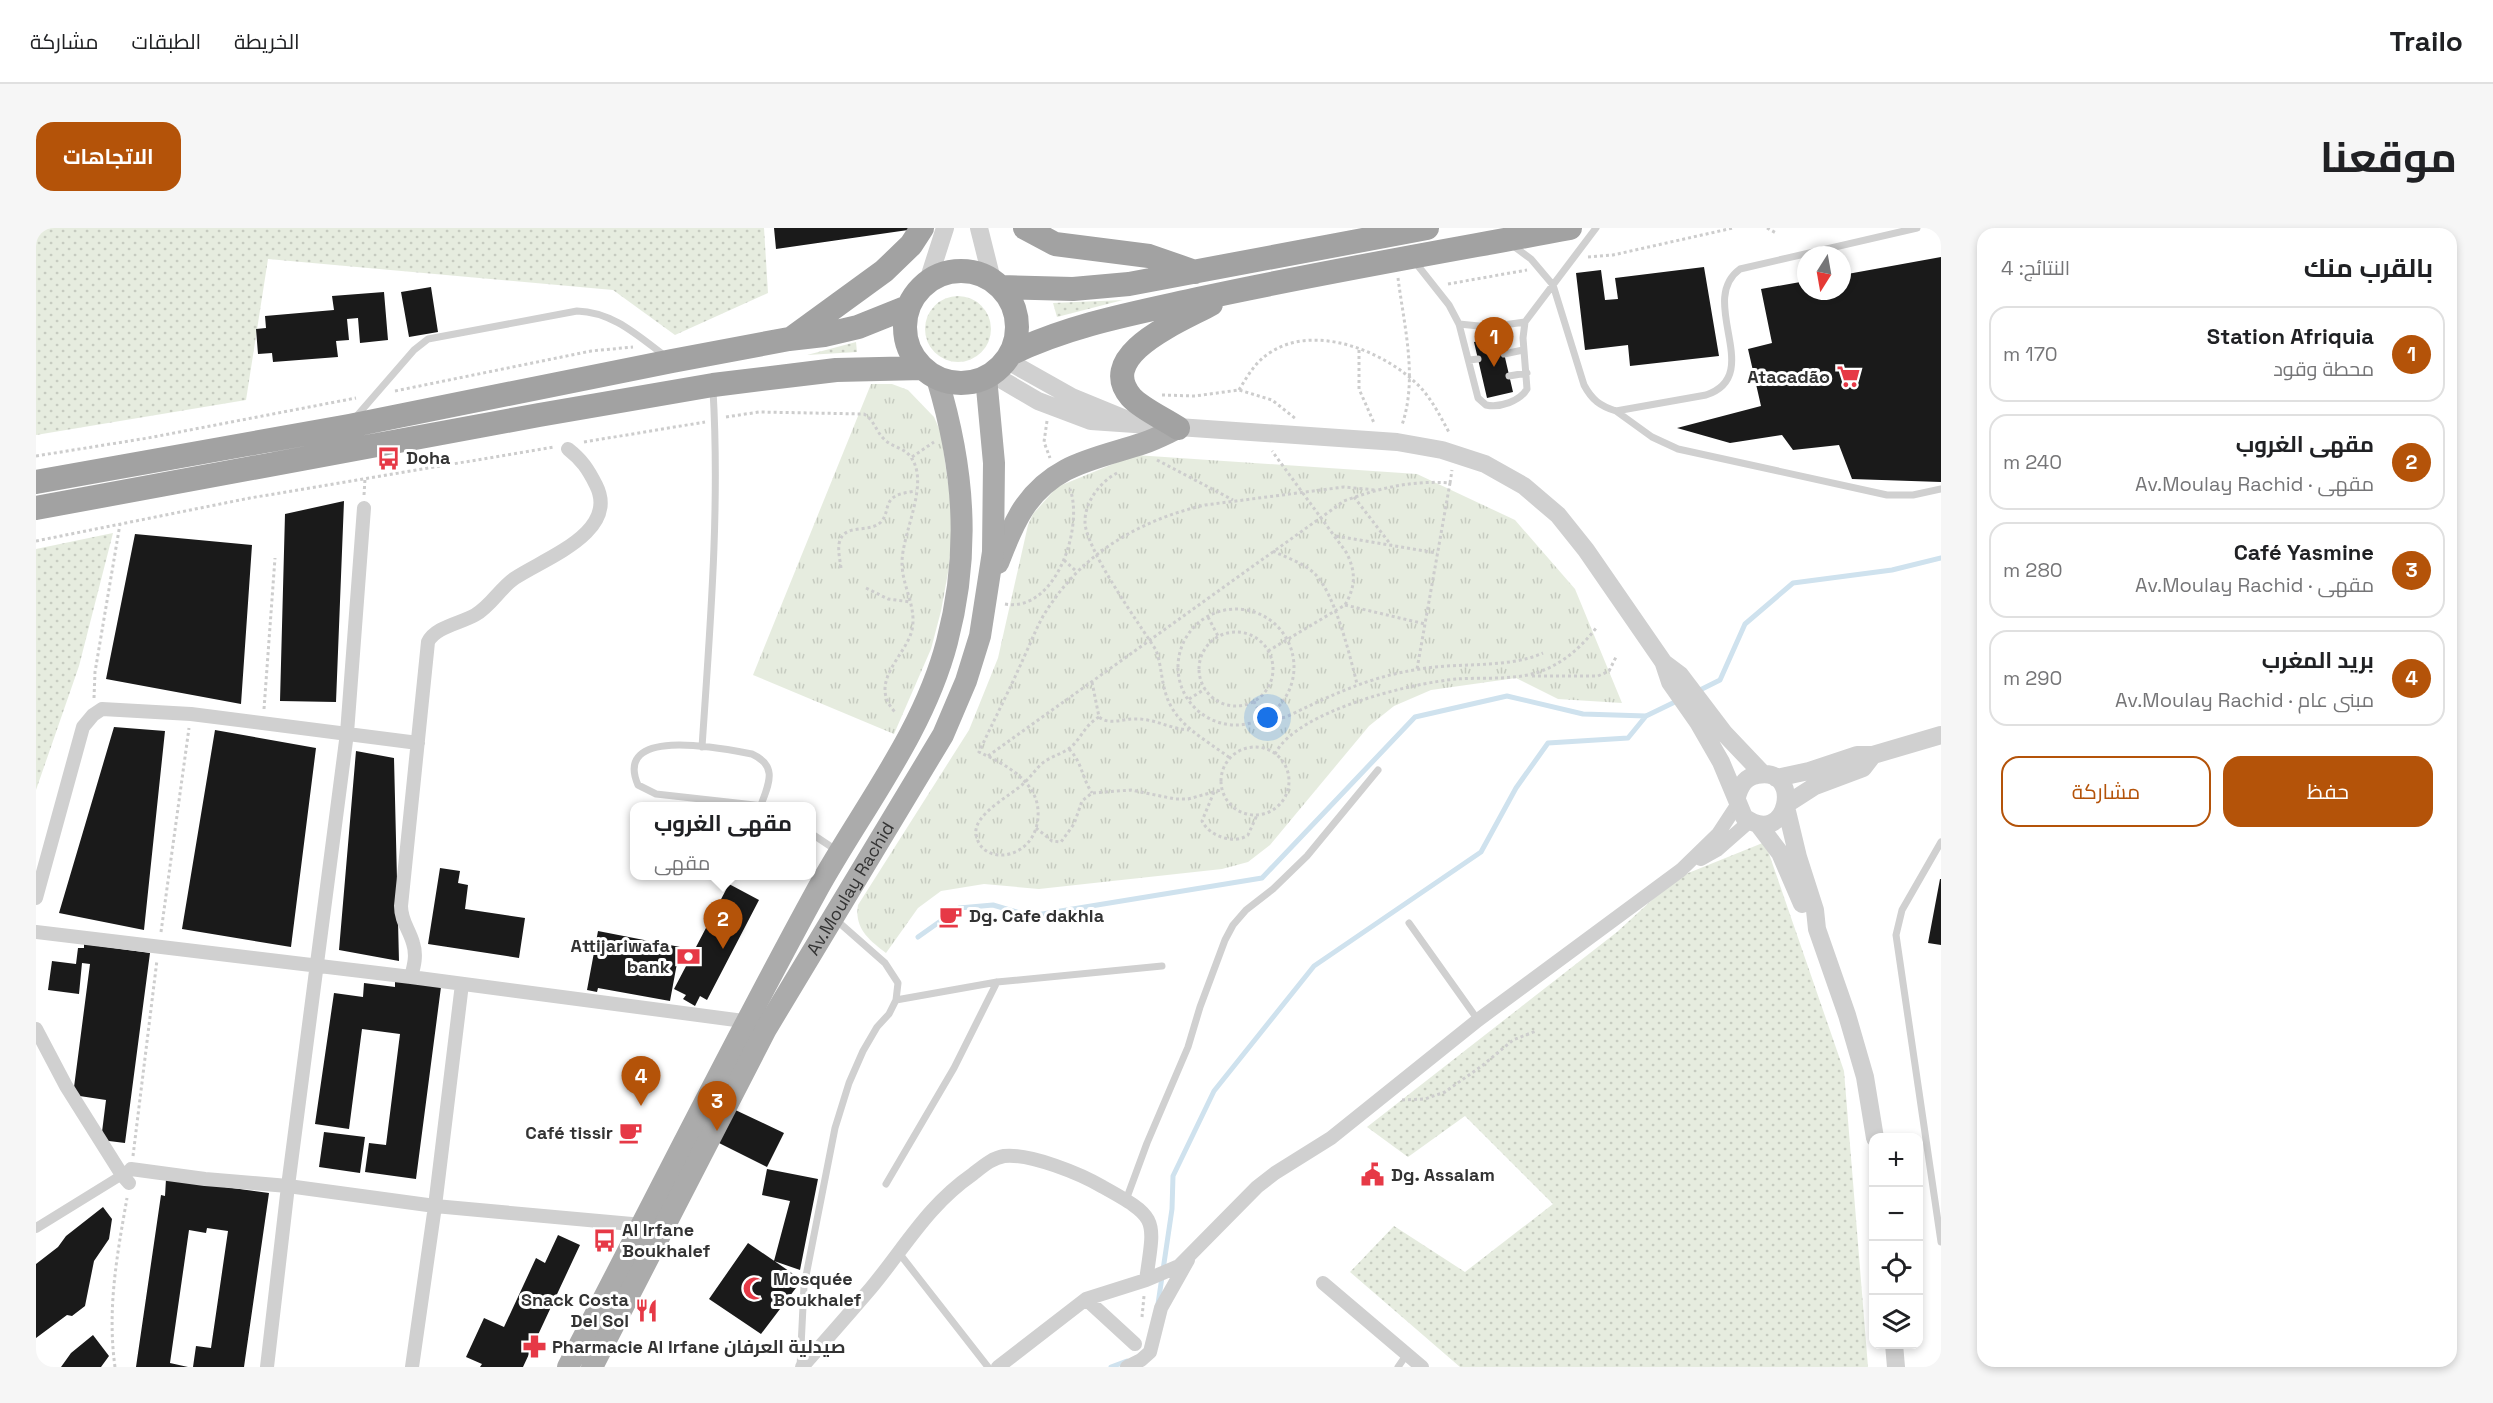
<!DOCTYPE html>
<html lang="ar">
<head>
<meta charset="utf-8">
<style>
  body { margin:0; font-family:"Space Grotesk",Cairo,sans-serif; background:#f6f6f6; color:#202124; direction:rtl }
  .controls { position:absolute; right:18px; bottom:18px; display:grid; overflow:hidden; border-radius:12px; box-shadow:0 3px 9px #0003 }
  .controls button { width:54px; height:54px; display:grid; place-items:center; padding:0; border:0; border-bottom:2px solid #e0e0e0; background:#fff; color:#202124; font:30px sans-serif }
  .compass { position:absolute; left:1761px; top:18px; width:54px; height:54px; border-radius:50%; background:#fff; box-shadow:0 3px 9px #0003; rotate:191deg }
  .you { position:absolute; left:1232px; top:490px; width:21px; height:21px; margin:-15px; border:4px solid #fff; border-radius:50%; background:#1a73e8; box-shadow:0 0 0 9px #1a73e833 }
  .badge { display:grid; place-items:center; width:39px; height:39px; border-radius:50%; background:#b45309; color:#fff; font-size:20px; font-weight:700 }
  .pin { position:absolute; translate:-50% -50px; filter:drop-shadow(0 2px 3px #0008) }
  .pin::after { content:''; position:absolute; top:32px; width:21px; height:18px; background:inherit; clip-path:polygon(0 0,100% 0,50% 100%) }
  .popup { position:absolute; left:594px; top:574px; width:186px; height:78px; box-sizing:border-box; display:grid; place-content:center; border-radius:12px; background:#fff; filter:drop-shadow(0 2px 4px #0005); font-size:20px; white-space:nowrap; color:#757577 }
  .popup b { font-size:22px; color:#202124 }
  .popup::after { content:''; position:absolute; left:50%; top:100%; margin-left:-12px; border:12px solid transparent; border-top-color:#fff }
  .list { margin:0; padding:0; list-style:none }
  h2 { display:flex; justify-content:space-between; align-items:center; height:78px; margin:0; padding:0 24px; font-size:26px }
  h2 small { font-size:20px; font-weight:400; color:#757577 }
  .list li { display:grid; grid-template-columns:39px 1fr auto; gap:18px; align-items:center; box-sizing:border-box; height:96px; margin:0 12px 12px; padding:0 12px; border:2px solid #e0e0e0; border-radius:18px }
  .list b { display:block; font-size:22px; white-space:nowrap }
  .list p { margin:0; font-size:20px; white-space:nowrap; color:#757577 }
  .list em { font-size:20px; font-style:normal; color:#757577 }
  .actions { display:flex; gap:12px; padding:18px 24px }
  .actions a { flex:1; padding:14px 0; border:2px solid #b45309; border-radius:18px; text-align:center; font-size:21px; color:#b45309 }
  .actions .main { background:#b45309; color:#fff }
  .icon { flex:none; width:33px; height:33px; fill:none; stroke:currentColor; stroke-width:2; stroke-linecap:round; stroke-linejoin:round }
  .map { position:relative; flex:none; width:1905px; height:1139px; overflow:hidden; direction:ltr; border-radius:18px }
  header { display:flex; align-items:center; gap:36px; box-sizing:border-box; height:84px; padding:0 30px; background:#fff; border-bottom:2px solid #e0e0e0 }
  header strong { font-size:28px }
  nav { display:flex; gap:33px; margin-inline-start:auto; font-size:21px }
  .intro { display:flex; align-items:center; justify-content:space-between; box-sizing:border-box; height:144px; padding:0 36px }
  h1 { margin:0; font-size:42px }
  .button { padding:15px 27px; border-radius:18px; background:#b45309; color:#fff; font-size:21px; font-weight:700 }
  main { display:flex; gap:36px; padding:0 36px }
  aside { flex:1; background:#fff; border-radius:18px; box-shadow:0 3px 9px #0003 }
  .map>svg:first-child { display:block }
  .grass { fill:url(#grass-dots) }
  .park { fill:url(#park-tufts) }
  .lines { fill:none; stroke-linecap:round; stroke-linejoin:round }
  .stream { stroke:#cfe2ee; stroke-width:5 }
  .building { fill:#1a1a1a }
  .path { stroke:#cdcdcd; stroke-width:3; stroke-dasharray:3 3; stroke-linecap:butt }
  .service { stroke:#d0d0d0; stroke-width:7 }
  .pedestrian { stroke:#d0d0d0; stroke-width:10 }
  .minor { stroke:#d0d0d0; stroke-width:14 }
  .tertiary { stroke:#d0d0d0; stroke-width:18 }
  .primary { stroke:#ababab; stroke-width:22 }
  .trunk { stroke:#a2a2a2; stroke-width:24 }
  .labels { text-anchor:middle; stroke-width:6; stroke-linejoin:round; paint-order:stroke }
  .poi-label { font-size:18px; font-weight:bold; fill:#333; stroke:#fff; text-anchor:start }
  .street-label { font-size:18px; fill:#333; stroke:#fff }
</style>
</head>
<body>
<header>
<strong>Trailo</strong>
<nav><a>الخريطة</a><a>الطبقات</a><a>مشاركة</a></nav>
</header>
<div class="intro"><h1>موقعنا</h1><a class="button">الاتجاهات</a></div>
<main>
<aside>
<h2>بالقرب منك<small>النتائج: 4</small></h2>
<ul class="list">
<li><span class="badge">1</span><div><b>Station Afriquia</b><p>محطة وقود</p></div><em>170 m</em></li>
<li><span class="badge">2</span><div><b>مقهى الغروب</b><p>مقهى · Av.Moulay Rachid</p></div><em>240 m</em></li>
<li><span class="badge">3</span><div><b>Café Yasmine</b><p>مقهى · Av.Moulay Rachid</p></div><em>280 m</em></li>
<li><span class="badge">4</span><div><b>بريد المغرب</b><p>مبنى عام · Av.Moulay Rachid</p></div><em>290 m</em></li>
</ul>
<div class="actions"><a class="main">حفظ</a><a>مشاركة</a></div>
</aside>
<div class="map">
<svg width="1905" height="1139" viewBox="0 0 1905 1139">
  <defs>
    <pattern id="grass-dots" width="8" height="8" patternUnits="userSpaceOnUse" patternTransform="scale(1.5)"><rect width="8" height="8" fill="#e6ecdf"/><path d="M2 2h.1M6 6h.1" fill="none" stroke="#c6cbc0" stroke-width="1.8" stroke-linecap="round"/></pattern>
    <pattern id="park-tufts" width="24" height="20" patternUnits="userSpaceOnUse" patternTransform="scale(1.5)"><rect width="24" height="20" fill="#e6ecdf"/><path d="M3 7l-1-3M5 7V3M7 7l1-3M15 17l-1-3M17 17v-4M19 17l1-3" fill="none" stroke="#c6cbc0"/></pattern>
  </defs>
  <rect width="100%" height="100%" fill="#fff"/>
  <path class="grass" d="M0,0H728L732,65L639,107L577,62L232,31L210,172L0,207Z
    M889 101a33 33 0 1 1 66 0a33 33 0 1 1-66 0Z
    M1087,72L1021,89L1017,75Z
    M820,114L821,124L771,127Z
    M77,305L43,438L0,562V321Z
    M1729,614L1808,843L1832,1139H1424L1314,1044L1358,998L1429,1044L1517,976L1429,888L1372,929L1331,899L1581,704L1640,650Z"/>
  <path class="park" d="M835,156H856L872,162L898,189L905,205L917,290L913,339L905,383L895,421L858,506L717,447Z
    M1099,227L1381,246L1479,292L1539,361L1586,475L1522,471L1480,450L1395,462L1358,478L1333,498L1234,617L1212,634L1186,641L1003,661L948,656L905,663L882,680L850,725C833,712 818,700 822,677L933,502L962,430L992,297L997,286L1021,259Z"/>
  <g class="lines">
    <path class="stream" d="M1660,464L1684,452L1709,396L1757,355L1856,342L1905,330
      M882,709L923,680L957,677L994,688L1226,650L1379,489L1471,468L1547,486L1610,488L1643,472
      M1122,1076L1136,981L1137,948L1178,863L1278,738L1445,624L1480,560L1512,515L1592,510L1610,488
      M1075,1139L1091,1133"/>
  </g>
  <path class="building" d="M738,0H872V2L740,21Z
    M1905,29V254L1816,251L1803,217L1757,222L1746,207L1694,215L1641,200L1725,178L1712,121L1736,115L1725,61L1770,53V63H1806V47Z
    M1668,39L1683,128L1594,138L1592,117L1549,122L1540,45L1565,42L1569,72L1582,71L1579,50Z
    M395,59L402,104L373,109L365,64Z
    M348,64L352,112L324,115L322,90L311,91L313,112L300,113L302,129L237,134L236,125L222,126L220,101L230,100L229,88L298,82L296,68Z
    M1464,108L1477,164L1451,170L1438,114Z
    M308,273L300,474L244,473L249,286Z
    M99,306L216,317L205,476L70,451Z
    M78,499L129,503L108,702L23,685Z
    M179,502L280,520L255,719L146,701Z
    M320,523L358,530L363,733L303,722Z
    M404,640L424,643L422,655L432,657L429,681L489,690L483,730L392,716Z
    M1904,651H1905V717L1892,715Z
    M693,656L723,672L671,772L664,768L659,778L647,771L650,767L638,761Z
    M562,703L644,719L634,773L562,760L561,764L551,762Z
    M48,716L114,725L89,915L65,912L70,872L37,867L54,736L46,735L43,766L12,762L16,733L40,736L42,720H48Z
    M359,753L405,759L380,951L329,944L333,915L350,917L364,806L326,801L313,901L279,896L298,765L327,769L328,755L359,759Z
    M693,879L748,905L731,939L677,912Z
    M288,904L329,909L324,945L283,939Z
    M731,941L782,951L764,1042L738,1033L754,973L726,967Z
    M130,951L233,965L208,1139H157L160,1118L175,1120L192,1003L171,1000L170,1005L153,1002L134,1135L152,1139H100L125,967L129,968Z
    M67,979L76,991L73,1011L58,1033L49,1078L36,1088L31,1087L0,1110V1036L22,1019L30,1008Z
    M522,1007L544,1017L487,1139H444L446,1136L430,1129L448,1090L468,1099L500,1030L509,1035Z
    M712,1015L766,1052L725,1106L673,1071Z
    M57,1107L73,1128L65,1139H25L35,1125Z"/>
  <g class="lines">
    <path class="path" d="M1731,0L1740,5
      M1552,29L1577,27L1697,0
      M1362,50C1368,98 1382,150 1366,197
      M1412,56L1491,42
      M1323,122V161L1338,195
      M1203,162C1212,147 1220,133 1235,124C1280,95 1351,124 1385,160C1397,173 1405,190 1414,206
      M359,163L555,123L597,119
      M1126,167L1159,168L1203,162L1236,172L1260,191
      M690,189L723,184L828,186C839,193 839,202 848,211C855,219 867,219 874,228C895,254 866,304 866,335C866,358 881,379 876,402C870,428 831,454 859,484
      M1011,193L1008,214L1014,230
      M548,214L669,194
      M0,228L112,210L320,170
      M876,229L898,214
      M1121,232L1197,272
      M1081,245C1064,254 1049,274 1049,293C1048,319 1104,397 1120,422C1125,436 1125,449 1129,463C1137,496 1169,511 1194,530
      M1414,255L1416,242
      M328,267L329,251
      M1318,269L1355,317
      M1300,308L1401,325
      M0,313L214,270L518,219
      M1237,323C1251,330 1268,335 1279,346C1299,366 1314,428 1321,456
      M1028,332L1041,344
      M805,340C804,332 802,324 803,316C807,294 833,306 845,294C850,288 850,283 852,277C856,265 870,265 880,263
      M830,360L852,371L875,374
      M969,376C1020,385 1048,299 1034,261
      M1309,377L1389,396
      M1142 439a58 58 0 1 1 116 0a58 58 0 1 1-116 0Z
      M1172,389L1182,408
      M1163 441a37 37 0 1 1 74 0a37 37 0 1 1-74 0Z
      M1232,423L1309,377C1320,358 1320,343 1310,324L1236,223
      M1496,448H1562L1573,443L1580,429
      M1056,454L1063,489C1075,498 1087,490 1101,491C1119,491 1135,501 1153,502
      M58,470L59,444L84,296
      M1153,471L1169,461
      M1218,473C1224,489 1235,492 1250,489C1296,467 1332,449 1384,441C1424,434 1471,441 1507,425
      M228,481L239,330
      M1063,489C1049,497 1046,509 1035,519C1028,525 1019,527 1011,532C1002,537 996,548 988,555C976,567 937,586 940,606C945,641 1005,632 1002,582C1000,552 967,535 943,524C958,492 974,461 988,429C997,410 1003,392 1015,376C1051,322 1108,291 1169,277L1308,259L1339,262
      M1185 553a34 34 0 1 1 68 0a34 34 0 1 1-68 0Z
      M1033,521C1046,534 1046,550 1056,565
      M1239,526C1260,483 1375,455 1421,451C1449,449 1482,453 1508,442C1530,433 1546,418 1561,399
      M952,528L1308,273C1343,260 1377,252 1414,255L1381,441
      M1178,564L1166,593C1173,608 1198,617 1212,607L1221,587
      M1000,600L1016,613L1025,614L1038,596L1046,573L1056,565L1095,562L1139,571H1152L1185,562
      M125,704L153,500
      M1366,872L1389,871L1409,864L1447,837L1477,812L1500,803
      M97,928L121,732
      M1106,1089L1108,1068
      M79,1139C71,1081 81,1027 91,970"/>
    <path class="service" d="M1476,17L1495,31L1517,57L1548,157C1556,172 1564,178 1580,183L1670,167C1730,147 1660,73 1704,41L1881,0
      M1379,34L1413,77L1423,96L1442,170L1450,177C1464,180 1484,173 1491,161L1487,110L1489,94L1560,0
      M1423,96L1453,99L1489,94
      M1468,126L1487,122
      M1433,132L1442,131
      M1473,148L1491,145
      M1580,183L1616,209L1642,221L1851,267H1877L1905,261
      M319,190L378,122L392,111L541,83C577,84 602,108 629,128
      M666,519C674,400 684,281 677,162
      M725,577C733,555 742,538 716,526C689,521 576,497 602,557L620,566L728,578
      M776,606L800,622
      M1905,614L1866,682L1860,707L1905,1014
      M1373,695L1442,792
      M860,772L961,754L1126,738
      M850,956L918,840L961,754
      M1090,972L1111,915L1152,819L1164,779L1189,712L1197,697L1210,682L1237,661L1271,628L1342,542
      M863,1025L952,1139
      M764,1139L768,1058L799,900L813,855L827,823L841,799L853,786L860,772L862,755L849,735L799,691
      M1362,1139L1371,1126"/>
    <path class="pedestrian" d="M0,1000L86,947"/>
    <path class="minor" d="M1665,631L1681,622L1714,593
      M0,670L47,499L57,487L66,481L155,486L382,515
      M0,704L375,749L715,794
      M375,749C378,738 381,727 377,715C373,701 365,693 365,678L392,414C399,399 425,395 439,387C455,378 464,360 479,350C509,330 584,304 560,257C552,241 546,232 532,221
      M0,801L30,858L86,947L93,955
      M95,941L169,951L252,958L399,978L607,997
      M1287,1055L1386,1139
      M1050,1071L1099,1116
      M231,1139L252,958L311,505L328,280
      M376,1139L399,978L426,756
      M766,1139C789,1113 812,1087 835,1060C870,1018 891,978 937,946C946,939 956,930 968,928C994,925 1045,946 1067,959C1123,990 1119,990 1110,1052
      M962,1139L1050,1071L1110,1052L1143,1038L1221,959L1239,945L1295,910L1442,792L1645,642L1682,606L1701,577
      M1091,1139L1105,1132L1114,1124L1125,1080L1152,1032"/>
    <path class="tertiary" d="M943,0L956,52
      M892,53L909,0
      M970,132L1036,169L1092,192
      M956,146L1002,173L1055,193L1361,214L1406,222L1449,236L1488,258L1522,287L1550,322L1628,435L1644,447L1688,505L1727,546
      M1628,436L1634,454L1662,494L1685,534L1708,589C1753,622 1768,537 1721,547C1709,549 1704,558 1701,569
      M1740,550L1773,543L1821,527H1837L1905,507
      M1751,576L1779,558L1827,540L1837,527
      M1750,579L1762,629L1779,682L1781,701L1811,787L1829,849L1839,910
      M1722,596L1744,625L1766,676
      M1858,1116L1860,1139"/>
    <g class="primary">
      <path d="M962,335C969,317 976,298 987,281C1017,235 1060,231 1108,215C1120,211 1131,205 1142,200"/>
      <path d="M532,1139C615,981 694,821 780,664C825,582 887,506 911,414C935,323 928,239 901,150"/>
      <path id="s1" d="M556,1139L730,801L907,507L930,453L944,408L957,324L958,235L950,149"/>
    </g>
    <path class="trunk" d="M989,0L1019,16L1113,28L1159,44
      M869 99a56 56 0 1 1 112 0a56 56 0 1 1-112 0Z
      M965,59L1037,61L1093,56L1391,0
      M756,110L848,43L875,17L886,0
      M974,126C1033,97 1099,85 1162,71C1286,44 1410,23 1534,0
      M1142,200C1127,190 1106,181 1095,169C1058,126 1147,92 1175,76
      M0,254L313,198L636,133L753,111L788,107L822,99L872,79
      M0,280L503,187L677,157L800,142L887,140"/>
  </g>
  <defs>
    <symbol id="supermarket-bare" viewBox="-9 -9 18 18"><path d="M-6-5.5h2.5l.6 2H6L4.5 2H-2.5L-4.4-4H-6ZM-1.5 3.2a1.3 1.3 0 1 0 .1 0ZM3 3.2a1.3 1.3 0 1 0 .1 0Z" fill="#e63946" stroke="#fff" stroke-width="2.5" paint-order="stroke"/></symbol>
    <symbol id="bus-bare" viewBox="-9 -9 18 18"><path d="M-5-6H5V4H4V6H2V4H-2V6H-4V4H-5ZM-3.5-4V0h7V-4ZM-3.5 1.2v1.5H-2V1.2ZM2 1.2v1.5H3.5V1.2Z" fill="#e63946" stroke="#fff" stroke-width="2.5" paint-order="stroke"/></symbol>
    <symbol id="cafe-bare" viewBox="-9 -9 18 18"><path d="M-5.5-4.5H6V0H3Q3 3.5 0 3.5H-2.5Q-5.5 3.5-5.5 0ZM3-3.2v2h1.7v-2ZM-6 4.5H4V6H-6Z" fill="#e63946" stroke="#fff" stroke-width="2.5" paint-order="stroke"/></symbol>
    <symbol id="bank-bare" viewBox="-9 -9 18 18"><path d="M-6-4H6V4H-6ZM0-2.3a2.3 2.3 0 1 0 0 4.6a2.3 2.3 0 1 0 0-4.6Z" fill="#e63946" stroke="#fff" stroke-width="2.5" paint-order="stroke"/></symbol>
    <symbol id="civic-bare" viewBox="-9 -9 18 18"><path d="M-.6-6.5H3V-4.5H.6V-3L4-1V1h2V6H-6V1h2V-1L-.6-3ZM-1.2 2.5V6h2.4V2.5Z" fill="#e63946" stroke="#fff" stroke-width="2.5" paint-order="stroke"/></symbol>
    <symbol id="mosque-bare" viewBox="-9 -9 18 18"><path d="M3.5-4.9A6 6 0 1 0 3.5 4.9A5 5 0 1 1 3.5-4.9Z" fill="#e63946" stroke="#fff" stroke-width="2.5" paint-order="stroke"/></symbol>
    <symbol id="restaurant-bare" viewBox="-9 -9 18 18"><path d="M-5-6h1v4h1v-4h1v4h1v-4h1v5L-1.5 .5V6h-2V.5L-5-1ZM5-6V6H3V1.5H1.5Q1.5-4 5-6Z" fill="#e63946" stroke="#fff" stroke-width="2.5" paint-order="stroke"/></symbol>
    <symbol id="pharmacy-bare" viewBox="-9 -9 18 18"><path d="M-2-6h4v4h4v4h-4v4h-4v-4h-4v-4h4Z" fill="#e63946" stroke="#fff" stroke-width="2.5" paint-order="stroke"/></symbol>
  </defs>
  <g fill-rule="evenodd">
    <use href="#supermarket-bare" x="1796" y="132" width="33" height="33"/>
    <use href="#bus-bare" x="336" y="214" width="33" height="33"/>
    <use href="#cafe-bare" x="898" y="672" width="33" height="33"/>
    <use href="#bank-bare" x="636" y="712" width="33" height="33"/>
    <use href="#cafe-bare" x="578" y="888" width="33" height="33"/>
    <use href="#civic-bare" x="1320" y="930" width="33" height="33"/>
    <use href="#bus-bare" x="552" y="996" width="33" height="33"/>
    <use href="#mosque-bare" x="702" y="1044" width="33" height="33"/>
    <use href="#restaurant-bare" x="594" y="1066" width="33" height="33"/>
    <use href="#pharmacy-bare" x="482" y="1102" width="33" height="33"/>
  </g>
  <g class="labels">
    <g class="poi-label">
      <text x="1794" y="155" text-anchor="end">Atacadão</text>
      <text x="370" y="236">Doha</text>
      <text x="933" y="694">Dg. Cafe dakhla</text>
      <text x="634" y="724" text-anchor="end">Attijariwafa<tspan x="634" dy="21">bank</tspan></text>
      <text x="577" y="911" text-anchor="end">Café tissir</text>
      <text x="1355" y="953">Dg. Assalam</text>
      <text x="586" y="1008">Al Irfane<tspan x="586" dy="21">Boukhalef</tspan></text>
      <text x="737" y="1057">Mosquée<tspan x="737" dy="21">Boukhalef</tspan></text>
      <text x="593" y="1078" text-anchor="end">Snack Costa<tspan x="593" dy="21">Del Sol</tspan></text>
      <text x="516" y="1125">Pharmacie Al Irfane صيدلية العرفان</text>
    </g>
    <g class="street-label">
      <text dy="6" stroke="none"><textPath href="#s1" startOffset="544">Av.Moulay Rachid</textPath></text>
    </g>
  </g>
</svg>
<div class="controls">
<button>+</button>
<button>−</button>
<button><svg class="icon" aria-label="locate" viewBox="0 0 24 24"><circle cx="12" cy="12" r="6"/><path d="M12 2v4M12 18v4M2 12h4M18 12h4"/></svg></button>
<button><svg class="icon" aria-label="layers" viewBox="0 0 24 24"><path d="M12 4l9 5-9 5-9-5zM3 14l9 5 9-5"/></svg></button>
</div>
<svg class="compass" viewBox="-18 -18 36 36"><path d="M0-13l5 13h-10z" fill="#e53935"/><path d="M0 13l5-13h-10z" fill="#757577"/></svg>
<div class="you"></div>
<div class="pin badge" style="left:1458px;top:139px">1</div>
<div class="pin badge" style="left:687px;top:721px">2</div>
<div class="popup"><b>مقهى الغروب</b>مقهى</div>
<div class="pin badge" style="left:681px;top:903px">3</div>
<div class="pin badge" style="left:605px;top:878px">4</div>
</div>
</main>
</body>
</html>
